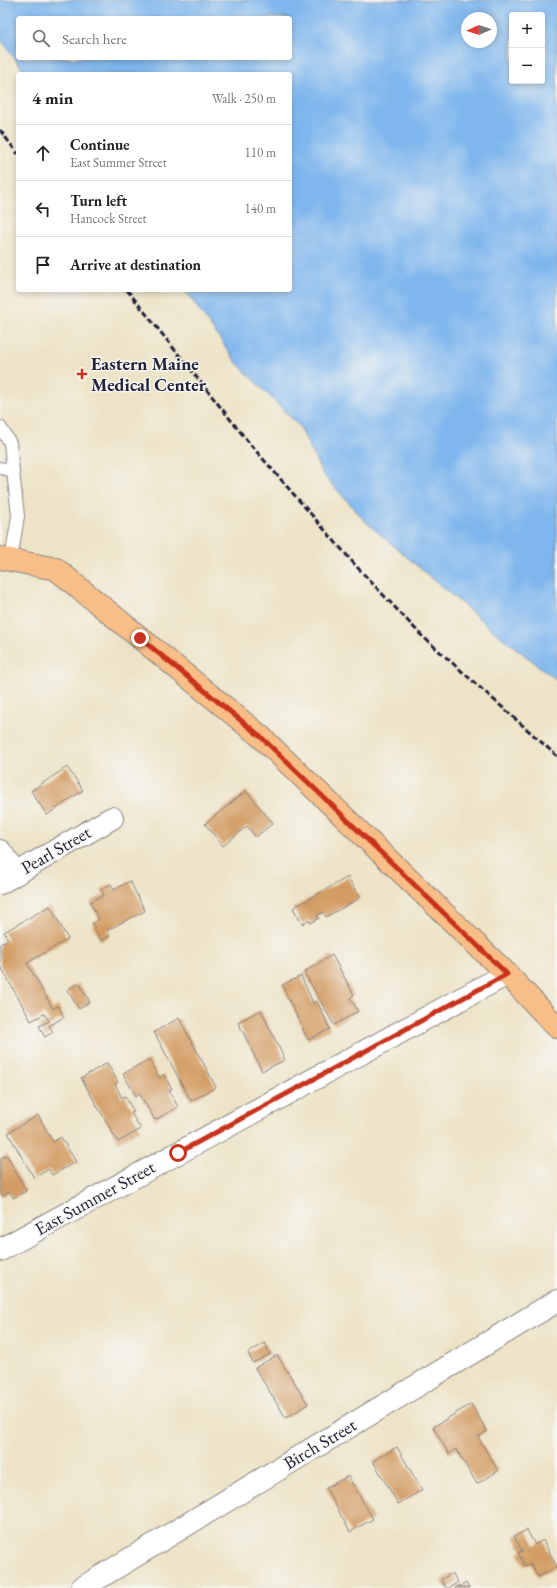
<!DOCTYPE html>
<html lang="en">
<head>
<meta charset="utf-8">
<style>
  body { margin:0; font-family:"EB Garamond",serif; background:#f2f2f2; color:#222 }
  .controls { position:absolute; right:12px; top:12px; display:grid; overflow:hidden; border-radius:4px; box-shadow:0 2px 6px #0003 }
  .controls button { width:36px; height:36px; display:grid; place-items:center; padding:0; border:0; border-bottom:1px solid #e0e0e0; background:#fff; color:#222; font:20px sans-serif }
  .compass { position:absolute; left:461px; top:12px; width:36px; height:36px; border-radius:50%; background:#fff; box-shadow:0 2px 6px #0003; rotate:267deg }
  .stop { position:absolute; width:12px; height:12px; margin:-9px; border:3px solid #c8321e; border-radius:50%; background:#fff }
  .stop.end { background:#c8321e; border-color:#fff; box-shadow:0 1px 4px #0008 }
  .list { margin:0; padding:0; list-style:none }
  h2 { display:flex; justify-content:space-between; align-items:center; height:52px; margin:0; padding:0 16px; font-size:17px }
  h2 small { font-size:13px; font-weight:400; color:#767676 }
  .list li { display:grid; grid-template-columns:26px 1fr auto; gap:12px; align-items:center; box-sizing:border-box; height:56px; padding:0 16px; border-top:1px solid #e0e0e0 }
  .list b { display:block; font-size:15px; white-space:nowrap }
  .list p { margin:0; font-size:13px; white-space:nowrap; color:#767676 }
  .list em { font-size:13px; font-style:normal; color:#767676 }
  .icon { flex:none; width:22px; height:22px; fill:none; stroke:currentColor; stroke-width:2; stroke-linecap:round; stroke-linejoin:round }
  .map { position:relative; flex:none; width:557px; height:1588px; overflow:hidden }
  .search { position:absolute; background:#fff; box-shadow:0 2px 6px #0003; left:16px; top:16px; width:276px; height:44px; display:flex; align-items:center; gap:10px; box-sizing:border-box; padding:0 14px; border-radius:4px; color:#767676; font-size:15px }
  .panel { position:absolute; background:#fff; box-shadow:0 2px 6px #0003; left:16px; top:72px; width:276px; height:220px; border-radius:4px }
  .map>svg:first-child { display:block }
  .water { fill:#7eb6ed; stroke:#506c94; fill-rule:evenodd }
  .building { fill:#d39c64 }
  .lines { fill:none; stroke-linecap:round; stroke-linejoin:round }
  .lane-casing { stroke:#888280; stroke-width:14 }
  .street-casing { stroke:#888280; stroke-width:24 }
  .primary-casing { stroke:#888280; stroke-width:24 }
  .lane { stroke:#fff; stroke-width:12 }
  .street { stroke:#fff; stroke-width:22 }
  .primary { stroke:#f7be88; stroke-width:22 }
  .rail { stroke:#22223b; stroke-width:3; stroke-dasharray:6 3; stroke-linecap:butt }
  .route { stroke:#c8321e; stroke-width:5 }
  .poi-dot { fill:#c8321e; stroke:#f6f6f2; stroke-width:1.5 }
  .labels { text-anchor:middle; stroke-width:3; stroke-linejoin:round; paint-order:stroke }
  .poi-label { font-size:18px; font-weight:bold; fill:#22223b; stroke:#f6f6f2; text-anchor:start }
  .street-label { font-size:18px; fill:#22223b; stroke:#f6f6f2 }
</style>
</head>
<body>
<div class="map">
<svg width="557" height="1588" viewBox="0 0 557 1588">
  <rect width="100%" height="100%" fill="#f6f6f2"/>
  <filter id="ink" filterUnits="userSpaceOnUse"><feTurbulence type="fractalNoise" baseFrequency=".025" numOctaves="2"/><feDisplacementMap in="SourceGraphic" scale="8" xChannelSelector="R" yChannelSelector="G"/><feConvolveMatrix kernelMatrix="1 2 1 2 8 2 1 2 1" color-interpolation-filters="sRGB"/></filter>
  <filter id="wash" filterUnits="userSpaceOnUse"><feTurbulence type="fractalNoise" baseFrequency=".012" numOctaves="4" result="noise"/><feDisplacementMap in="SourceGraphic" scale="16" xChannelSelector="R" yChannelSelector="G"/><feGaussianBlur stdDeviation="0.9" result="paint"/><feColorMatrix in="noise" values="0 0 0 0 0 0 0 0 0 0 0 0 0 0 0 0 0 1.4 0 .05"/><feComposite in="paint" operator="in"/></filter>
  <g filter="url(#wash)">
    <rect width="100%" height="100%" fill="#ede3c6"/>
    <path class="water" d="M0,0H557V680L495,632L367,523L322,473L300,427L237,363L185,290H290V74H26L0,38ZM512,15H542V81H512ZM18,18H290V58H18ZM467,18H491V42H467Z"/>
    <g id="blocks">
      <path class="building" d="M67,767L83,790L47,815L31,791Z
        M246,791L273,823L256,837L247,826L223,846L205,824Z
        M348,877L360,898L326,917L323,912L317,916L319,918L310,923L309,920L302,924L293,908Z
        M130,881L145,911L107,930L110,936L101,941L92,923L99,920L90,902L104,895L101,889L111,884L114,890Z
        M50,906L68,939L27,963L53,1009L58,1006L64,1017L49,1026L53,1032L45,1037L39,1026L49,1021L44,1014L31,1021L0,965V944L8,939L4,932Z
        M332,955L354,995L350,998L358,1011L334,1025L304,972Z
        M301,976L313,1003L317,1001L330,1029L308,1040L282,985Z
        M79,983L90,1002L79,1009L67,990Z
        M261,1010L285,1060L262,1071L238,1022Z
        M179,1018L216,1087L191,1101L154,1032Z
        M149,1059L159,1078L164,1075L172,1089L169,1090L178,1107L155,1120L139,1093L136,1096L123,1074Z
        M107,1063L118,1082L115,1084L122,1098L125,1096L134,1112L131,1113L141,1129L118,1142L81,1078Z
        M38,1115L53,1142L61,1137L76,1162L52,1175L49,1169L34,1178L8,1133Z
        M7,1155L26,1191L13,1198L10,1192L2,1196L0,1192V1159Z
        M265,1343L270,1354L253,1363L248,1353Z
        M277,1355L308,1404L286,1418L255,1368Z
        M471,1404L487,1431L478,1437L498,1471L477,1484L456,1449L449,1454L433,1427Z
        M397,1447L422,1490L398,1504L373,1461Z
        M348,1476L373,1519L350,1532L326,1488Z
        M527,1530L535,1545L543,1540L557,1567L538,1577L531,1564L525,1566L518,1553L522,1551L514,1536Z
        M452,1573L458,1582L449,1588H446L441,1580Z
        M466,1583L469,1588H454L459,1585V1587Z"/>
    </g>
  </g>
  <g filter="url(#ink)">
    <use href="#blocks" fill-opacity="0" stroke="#888280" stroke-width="1"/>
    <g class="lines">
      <defs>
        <path id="lane" d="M0,427L10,443L13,471L0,468
          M11,560L18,516L13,471"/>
        <path id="street" d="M0,851L16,873
          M0,883L112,818
          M0,1250L507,974
          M82,1588L557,1301"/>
        <path id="primary" d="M0,558L56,569L260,736L507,974L557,1027"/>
      </defs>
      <use href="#lane" class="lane-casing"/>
      <use href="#street" class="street-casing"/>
      <use href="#primary" class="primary-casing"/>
      <use href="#lane" class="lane"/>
      <use href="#street" class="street"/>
      <use href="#primary" class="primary"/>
      <path class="rail" d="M0,130L18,154
        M127,290L250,444L357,567L421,635L557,756"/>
    </g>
  </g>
  <g class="lines" filter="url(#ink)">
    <path class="route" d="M140,638L260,736L507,974L178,1153"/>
  </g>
  <path class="poi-dot" d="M80 368h4v4h4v4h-4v4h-4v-4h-4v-4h4z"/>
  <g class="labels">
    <g class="poi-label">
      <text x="91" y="370">Eastern Maine<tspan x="91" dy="21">Medical Center</tspan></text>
    </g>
    <g class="street-label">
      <text transform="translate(56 850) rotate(-30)" y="6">Pearl Street</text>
      <text transform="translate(95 1198) rotate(-29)" y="6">East Summer Street</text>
      <text transform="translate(320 1444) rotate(-31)" y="6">Birch Street</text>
    </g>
  </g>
</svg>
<div class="controls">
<button>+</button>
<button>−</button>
</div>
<svg class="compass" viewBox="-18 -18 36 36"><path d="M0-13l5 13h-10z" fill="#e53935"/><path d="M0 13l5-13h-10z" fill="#767676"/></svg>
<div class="stop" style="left:178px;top:1153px"></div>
<div class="stop end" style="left:140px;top:638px"></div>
<div class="search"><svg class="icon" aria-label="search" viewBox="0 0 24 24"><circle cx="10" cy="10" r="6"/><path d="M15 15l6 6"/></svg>Search here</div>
<section class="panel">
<h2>4 min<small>Walk · 250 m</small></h2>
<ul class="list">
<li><svg class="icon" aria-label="ahead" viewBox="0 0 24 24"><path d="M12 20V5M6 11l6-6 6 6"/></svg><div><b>Continue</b><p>East Summer Street</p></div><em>110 m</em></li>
<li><svg class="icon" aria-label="left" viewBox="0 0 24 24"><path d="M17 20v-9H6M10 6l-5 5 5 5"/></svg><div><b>Turn left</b><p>Hancock Street</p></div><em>140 m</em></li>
<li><svg class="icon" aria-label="arrive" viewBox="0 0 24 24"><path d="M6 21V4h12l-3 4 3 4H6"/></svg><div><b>Arrive at destination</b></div></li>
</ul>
</section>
</div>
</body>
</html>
